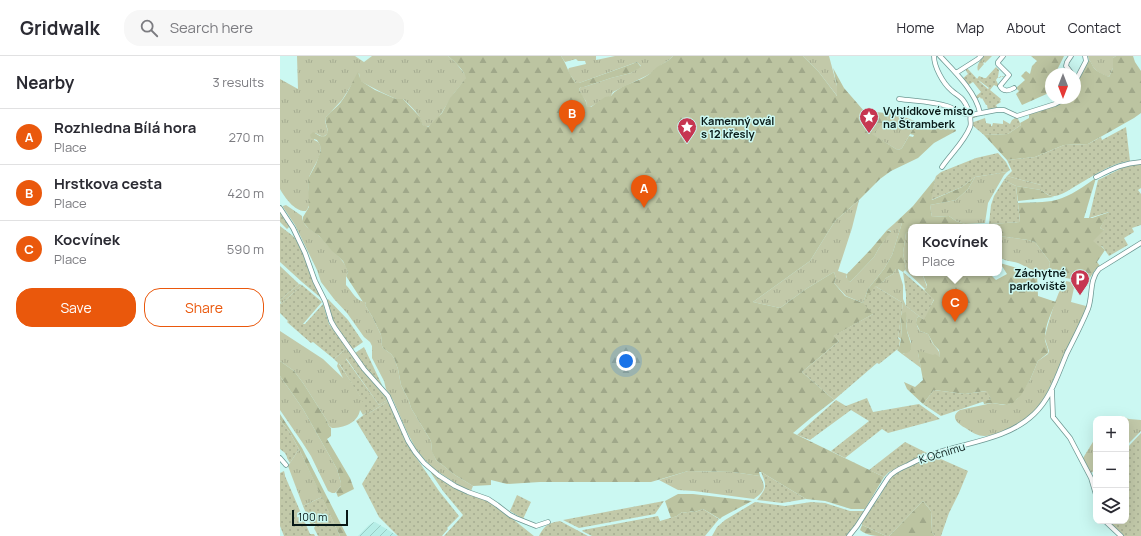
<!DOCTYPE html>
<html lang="en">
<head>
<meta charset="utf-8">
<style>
  body { margin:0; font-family:Manrope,sans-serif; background:#f7f7f7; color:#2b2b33 }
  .controls { position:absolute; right:12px; bottom:12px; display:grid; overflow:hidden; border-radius:8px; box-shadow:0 4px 16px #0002 }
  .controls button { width:36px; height:36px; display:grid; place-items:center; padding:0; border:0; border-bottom:1px solid #e1e1e2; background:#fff; color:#2b2b33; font:20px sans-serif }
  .compass { position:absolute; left:765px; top:12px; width:36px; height:36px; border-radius:50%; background:#fff; box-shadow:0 4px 16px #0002; rotate:180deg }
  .scale { position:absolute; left:12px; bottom:10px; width:56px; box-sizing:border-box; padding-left:4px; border:2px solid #081917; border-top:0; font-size:11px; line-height:14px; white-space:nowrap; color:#081917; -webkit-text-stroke:3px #cbf8f2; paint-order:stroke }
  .you { position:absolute; left:346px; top:305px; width:14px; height:14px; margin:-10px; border:3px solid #fff; border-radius:50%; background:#1a73e8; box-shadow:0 0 0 6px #1a73e833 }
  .badge { display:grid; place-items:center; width:26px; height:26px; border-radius:50%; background:#ea580c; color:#fff; font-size:13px; font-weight:700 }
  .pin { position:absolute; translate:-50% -33px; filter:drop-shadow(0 1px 2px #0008) }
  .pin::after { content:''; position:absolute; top:21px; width:14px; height:12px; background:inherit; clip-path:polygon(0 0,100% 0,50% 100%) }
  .popup { position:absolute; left:628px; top:168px; width:94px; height:52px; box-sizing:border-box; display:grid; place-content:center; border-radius:8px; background:#fff; filter:drop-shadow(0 1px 3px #0005); font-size:13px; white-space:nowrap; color:#7c7c81 }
  .popup b { font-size:15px; color:#2b2b33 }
  .popup::after { content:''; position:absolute; left:50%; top:100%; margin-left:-8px; border:8px solid transparent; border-top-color:#fff }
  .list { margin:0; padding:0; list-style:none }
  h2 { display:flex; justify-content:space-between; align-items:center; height:52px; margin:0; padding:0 16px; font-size:17px }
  h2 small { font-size:13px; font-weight:400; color:#7c7c81 }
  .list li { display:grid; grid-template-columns:26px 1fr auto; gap:12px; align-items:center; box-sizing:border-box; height:56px; padding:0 16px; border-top:1px solid #e1e1e2 }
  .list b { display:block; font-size:15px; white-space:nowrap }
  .list p { margin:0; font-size:13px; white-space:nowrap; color:#7c7c81 }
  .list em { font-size:13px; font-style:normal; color:#7c7c81 }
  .actions { display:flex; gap:8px; padding:12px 16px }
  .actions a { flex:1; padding:9px 0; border:1px solid #ea580c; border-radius:16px; text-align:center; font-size:14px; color:#ea580c }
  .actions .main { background:#ea580c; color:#fff }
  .icon { flex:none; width:22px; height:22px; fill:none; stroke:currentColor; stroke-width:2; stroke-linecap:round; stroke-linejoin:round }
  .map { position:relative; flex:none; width:861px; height:480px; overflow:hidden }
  header { display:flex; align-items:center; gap:24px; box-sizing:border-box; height:56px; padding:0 20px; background:#fff; border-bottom:1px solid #e1e1e2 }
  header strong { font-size:19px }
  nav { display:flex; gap:22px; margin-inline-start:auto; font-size:14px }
  .search { width:280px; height:36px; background:#f7f7f7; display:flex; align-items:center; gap:10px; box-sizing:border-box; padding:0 14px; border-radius:16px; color:#7c7c81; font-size:15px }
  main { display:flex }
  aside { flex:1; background:#fff }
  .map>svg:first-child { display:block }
  .industrial { fill:url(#industrial-furrows) }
  .grass { fill:url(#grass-tufts); fill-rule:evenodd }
  .forest { fill:url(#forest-firs) }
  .garden { fill:url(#garden-dots) }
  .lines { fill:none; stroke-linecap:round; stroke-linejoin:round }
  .street-casing { stroke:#6e9994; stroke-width:5.5 }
  .street { stroke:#fff; stroke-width:4 }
  .labels { text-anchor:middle; stroke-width:3; stroke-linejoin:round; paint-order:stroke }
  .poi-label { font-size:11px; font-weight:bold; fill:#081917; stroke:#cbf8f2; text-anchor:start }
  .street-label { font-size:11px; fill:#081917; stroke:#cbf8f2 }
</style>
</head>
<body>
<header>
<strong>Gridwalk</strong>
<div class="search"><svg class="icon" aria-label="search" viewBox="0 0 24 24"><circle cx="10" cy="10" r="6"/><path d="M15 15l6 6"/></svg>Search here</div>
<nav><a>Home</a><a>Map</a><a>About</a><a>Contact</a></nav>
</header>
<main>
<aside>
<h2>Nearby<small>3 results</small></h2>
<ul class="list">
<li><span class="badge">A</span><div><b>Rozhledna Bílá hora</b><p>Place</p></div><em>270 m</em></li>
<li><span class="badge">B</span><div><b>Hrstkova cesta</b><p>Place</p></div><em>420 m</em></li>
<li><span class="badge">C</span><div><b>Kocvínek</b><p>Place</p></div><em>590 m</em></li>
</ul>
<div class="actions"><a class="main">Save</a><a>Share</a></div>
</aside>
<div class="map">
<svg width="861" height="480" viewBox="0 0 861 480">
  <defs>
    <pattern id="industrial-furrows" width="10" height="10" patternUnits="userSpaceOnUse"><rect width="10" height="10" fill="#b6eee7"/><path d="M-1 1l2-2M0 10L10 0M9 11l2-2" fill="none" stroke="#9bccc5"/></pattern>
    <pattern id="grass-tufts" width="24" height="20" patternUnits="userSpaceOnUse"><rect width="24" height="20" fill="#c2c9a9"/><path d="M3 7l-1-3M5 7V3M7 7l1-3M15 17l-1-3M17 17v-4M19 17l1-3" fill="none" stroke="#a5ac91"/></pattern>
    <pattern id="forest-firs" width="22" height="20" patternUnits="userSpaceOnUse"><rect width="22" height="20" fill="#bcc4a1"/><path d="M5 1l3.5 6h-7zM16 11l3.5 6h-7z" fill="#a0a88a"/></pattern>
    <pattern id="garden-dots" width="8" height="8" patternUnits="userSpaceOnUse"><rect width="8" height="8" fill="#c2c9a9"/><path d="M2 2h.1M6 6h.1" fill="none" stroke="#a5ac91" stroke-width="1.8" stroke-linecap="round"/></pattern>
  </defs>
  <rect width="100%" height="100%" fill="#cbf8f2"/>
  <path class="industrial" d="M94,466H95L118,480H78L89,469Z"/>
  <path class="grass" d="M17,0H75L84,6L92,0H168L176,7L187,21L185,24C180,30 175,35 171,42C165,50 157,69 146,71C141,69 142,65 139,60C135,54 129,48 123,43H116L101,36L80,25L79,17L62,44L46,61L45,65L48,76L47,78L43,81L35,77L34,84C51,90 31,112 29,122C26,132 34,146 26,155C15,156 5,142 0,133V23L18,33Z
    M281,0H316V4L335,0H393L389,4L381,9L373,16L366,20L339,33L333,36L331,40L310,51H307L306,45L302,40L299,33L301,31H304L331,22L351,17L361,10L357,6L299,27H296L289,17L288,14L289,12L306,8L305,5H298L296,3L285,6Z
    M523,0H549L557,30L558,41L538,15Z
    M704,0H712L705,7L704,6L703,7L704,8L698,15C696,9 700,5 704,0Z
    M808,0H836L833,2V12L829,21C824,19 818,17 814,12C812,10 812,7 809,4Z
    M606,57L617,58L637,66L622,92L619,94L616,93L591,78L608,64Z
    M727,116L724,119L708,147L705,167L685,168L676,165L669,160L652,161L650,149L676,144L688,133L695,121Z
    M727,120L761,129V134L736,130L724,124Z
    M579,144L572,172L558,215L567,218L566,221L570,226L594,201L599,192L611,175L607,174L615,167H622L612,199L604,213L588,233L583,247L566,240L554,227L556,222L554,216L526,233L500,252L473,246L530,205L555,165Z
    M6,149L22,160C23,172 32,173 40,181C44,185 47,189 51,193C58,201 65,205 68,216L66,220V229C73,236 75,245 86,246L85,249L93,262L101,279L102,290L103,292L111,298L114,302L118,313L121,329L129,345L131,352L151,385L152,395L156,404L175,419L193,430L191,435L178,429L154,413L144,403L136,393L127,376L113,344L106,333L104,325L92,302V290L90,286L84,281L67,257L54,243L41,226L37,214L15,169L3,151V150Z
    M631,176V217H642L647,231L645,233L625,214L626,213L623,197L626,177Z
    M719,180L748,184L755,186L770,206L769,214L765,218C755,216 747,211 738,207C731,205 724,205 719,201Z
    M616,213H618L623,229V243L626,250L639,260L637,262C636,268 637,271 640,275L648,278C650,281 651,285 653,288C657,293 660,295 660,301L638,297L641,312L622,298H624L631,286L627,275L626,260H621V283L618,281L623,247L595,230L604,225L606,222L613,218Z
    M786,225L795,227L791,246L806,250V252C800,271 789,289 781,307C773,323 767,341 755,355C745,366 719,380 704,380C698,380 693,377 687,373C680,369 668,362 680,354L712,347L724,349L730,348L737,343L750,324L758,305L768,298L769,295L765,283V280C768,269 778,231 786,225Z
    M19,228L22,229L1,248L0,244Z
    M0,275L43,303L63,322L57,310L58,307L54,303L67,292L72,298L66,303L99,349L109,343V345L89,357H86L83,359L80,354C78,367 63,372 52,372L49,370L46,363L23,327L14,315L0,305ZM65,304L97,350L89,355L74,330L59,308Z
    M0,320L23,353L57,413L61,427V430L55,437H52L48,435L31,400L22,386L0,354Z
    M832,360H842L849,363L861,364V375L846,390V363H828Z
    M816,381V410L814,415L811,417L809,416L803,402Z
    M19,393L42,441L23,450L8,410Z
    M408,415L453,416L480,420C487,432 484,436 474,443L414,435L398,434L379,424Z"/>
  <path class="forest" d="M168,0H281C287,9 288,17 296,27H299L352,8L357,6L361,11L351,17L331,22L304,31H301L299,33C301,39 307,44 307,51H311L325,41L331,40C338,30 354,27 365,21C370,18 373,15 377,11C383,7 388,6 393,0H523L538,15L557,40V30L553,12L564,32L584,55L606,57L608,64L592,78L616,93L619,94L622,92L629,80L633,81L634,79L630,78L637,66L642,70L647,71L653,69L655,70L663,67H669L675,72L676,75L654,87L638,102L611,115L600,123L579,144L555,165L530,205L473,246L500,252L526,233L554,216L556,222L554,227L565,240L583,247L588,233L604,213L612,199L622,167H615L633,150L655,123L652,144L682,131L695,121L688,133L676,144L650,149L652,161L669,160L676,165L685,168L686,171H631V176L626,177L623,197L626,213L623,216L618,213H616L613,218L606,222L604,225L595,231L593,258L554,280L559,285L522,316L554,344L532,361L513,377L604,421L585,453H571L545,445L526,443L481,416H479L480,420L453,416L408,415L371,426H260L227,428L211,424V429L193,430L175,419L156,404L152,396L151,385L131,352L129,345L121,329L118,313L114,302L111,298L103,292L102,290L101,279L93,262L85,249L86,246H83L66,220L68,216L63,205L52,195L39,180L29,173L23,166V161L29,151L28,123L36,108L41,94L40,89L37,84L31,82L30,79L33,76C37,78 42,83 46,79C51,74 43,67 46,61C49,57 57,51 61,46C68,37 72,26 78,16L81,25L95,34L116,43H123L140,61L143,69L148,71L162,57L170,42L186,22C184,14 175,6 168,0Z
    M751,0H784L777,14L774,18H771V21L767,26L771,36L742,49L736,38L739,35L736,32L745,24L741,20L746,15L750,18L752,10L757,5Z
    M836,0H853L855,6L861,15V57L854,62L808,88L784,89L755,101L727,104L704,79L728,78L741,69L740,67L749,62V57L777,49L787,42H795V30L809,4C812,7 812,9 814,12C818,17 824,18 829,21L833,12V2Z
    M816,122L804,162H812L830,156L820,172L824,174L821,190L825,194L817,206L820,210L815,214L807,226L765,218L769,214L770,206L755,186L748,184L719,180V171H709V168L740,166L738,147C750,146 765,147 776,144C791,140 804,130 816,122Z
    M736,130L761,134L768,139L774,141L738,145Z
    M607,174L611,176L599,192L594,201L570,226C567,224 566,221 567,218L591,193Z
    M720,207L757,218L758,240L776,246C771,257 765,270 765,281C764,287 769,291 768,297L758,305L750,324L741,339L733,347L727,349L712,347L704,348L703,345L711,343L706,335L685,338L654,334L643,348L627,333L624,326L635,331L643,324L638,297L640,295L653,299L655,298L660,301L659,294L654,289L648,278L640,275L636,267L637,262L639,260L643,263L654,244L644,234L647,231V229L642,217H709L716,224L727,218Z
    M626,256C627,262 626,269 627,275C629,284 637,297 622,298L617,294C623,288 621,268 621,260L623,257Z
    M0,305L14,315L23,327L46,363L49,370L51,372V380L47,383L70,422L74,433L58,441L56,436L61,430V427L57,413L23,353L0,320Z
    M0,358L22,392L67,480H60L19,393L9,375L0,364Z
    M398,438H413L472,445L442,461L440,463L423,453L415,456L410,455L408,457L402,456L397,460L391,462L385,445Z
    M643,445L651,455L652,476L655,480H609Z
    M582,469L606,480C596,480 587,480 580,474Z"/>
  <path class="garden" d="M716,11L719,14L718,21H720V20H724L723,21L721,20L720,22L718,21L716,24L719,30L718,31L714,29L710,34L721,43L720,45L721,46L716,49L718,53L708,54L707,49H706L702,42L701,43L700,41L696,43L695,41L701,36L693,26L687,30L682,23L688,18L685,13L687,12L700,26L708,33L709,32L697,23L699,20L704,22H706Z
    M704,56L706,67L711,68V70H712L713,67L723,68V64L730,68L732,64L737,61L741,69L728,78L704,79L691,68V67L705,62L704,57L697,59V61L690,63L691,59Z
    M846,71L850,105C830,107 812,121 794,131C789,134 782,139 775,140C770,141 765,137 761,134V129L727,120L732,115L727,104L755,101L784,89L808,88L821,81L822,84Z
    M718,97L726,106L730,114L727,116L695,121L682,131L651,144L655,123L656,120L661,116L696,102Z
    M861,107V132L858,134L861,138V169L852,172L854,176L844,182L848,189L829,200L822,190L820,191L813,185L824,174L820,172L829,156L809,162L818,124L848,109Z
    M724,124L736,130L740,166L709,168L711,149L714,140Z
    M0,155L10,170L7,173L0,166Z
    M0,170L13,180L19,188L41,242L22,226L0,206Z
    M0,210L19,228L0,244Z
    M623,216L654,243L644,264L626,250V238Z
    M22,229L42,246L23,268H25L43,248L49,268L67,292L54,303L33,286L31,287L7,266L8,265L0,257V247L1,248Z
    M595,230L623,247L618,282L620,284L619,292L599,308L597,307L554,344L522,316L559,285L553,280L593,258L583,247Z
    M48,243L68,264L83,286L73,293L66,286L52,265L46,245Z
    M84,291L102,329L101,330L86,313L75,297Z
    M72,298L109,343L99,349L66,302Z
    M65,303L98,350L88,356L79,339L59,307Z
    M654,334L685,338L707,335L711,343L661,360L643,348Z
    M587,342L593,356L639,348L660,363L608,377L602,373L565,402L551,395L589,365L571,354L530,384L517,379L556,344L566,350Z
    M109,345L129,391L159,435L179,460L167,472L168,473L162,480H118L99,461L82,428L98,401L76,365L86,357H89Z
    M0,364L9,375L19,393L10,407L7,402V401L5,397L0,393Z
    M861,377V480H844L829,469L826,465H846V393Z
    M625,386L647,397L609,416L604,421L589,414Z
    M654,400L688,415L679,437L669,457L661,480H655L652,476L651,455L643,445L609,480H606L582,469V465L596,444L599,442C602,436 605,428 609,423C618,414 642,405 654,400Z
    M4,415L5,419V420L30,478H34L35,480H4L0,470V417Z
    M152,416L162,423L210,445L254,480H164L183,459L163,435L151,417Z
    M481,416L526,443L502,447L477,444C487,432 487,430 481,416Z
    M237,439L251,446L243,463L230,455Z
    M42,441L60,480H38L34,472L36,469L35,467L31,469L23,450Z
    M384,445L375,458L299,472L283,464Z
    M475,446L505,450L531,446L545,447L570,455H584L578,465L566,480H432L437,471L445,464Z
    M423,453L439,463L425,480H312L302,475L303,474L378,460L380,465L397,460L402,456L408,457L409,455L415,456Z
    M280,465L308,480H259C265,469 268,467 280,465Z"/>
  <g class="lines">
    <defs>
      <path id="street" d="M660,0C674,15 696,36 700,57
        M723,0L718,6V8L729,19L720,30C723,36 729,35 734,32
        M791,0L787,6L786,10L792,18
        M676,17L698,3L701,0
        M795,26L806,5L805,0
        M619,43C635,45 652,45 667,50C676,53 680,58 691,59C688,54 687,49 683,44C680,40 675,38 671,34C663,27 654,11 654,0
        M662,111C670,99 685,85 690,71C692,67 689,63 691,59L717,54H724L737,60L775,48L786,42
        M816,121C832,113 843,107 861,106
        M0,152L13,172L25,197L35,225L45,245L51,265L55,272L84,313L108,340L128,385L135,396L144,407L158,419L175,430L188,436L208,443L217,449L230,459L236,462L256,470L268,466
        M772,334L773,361L790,382L811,422L816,439
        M0,402L6,409
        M825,465L841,480
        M569,480L577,470L608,422C613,415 621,412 628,409C637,404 646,400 656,397C689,386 728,383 754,358C771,342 778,318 787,297C794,283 802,268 808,253C813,240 809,224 819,213L861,187"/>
    </defs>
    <use href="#street" class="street-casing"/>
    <use href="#street" class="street"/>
  </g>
  <defs>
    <symbol id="sight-pin" viewBox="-11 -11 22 30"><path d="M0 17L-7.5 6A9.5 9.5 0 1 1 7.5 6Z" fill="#c63651" stroke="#cbf8f2"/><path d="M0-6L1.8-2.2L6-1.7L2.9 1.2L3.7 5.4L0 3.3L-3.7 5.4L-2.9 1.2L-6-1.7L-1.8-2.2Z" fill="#fff"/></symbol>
    <symbol id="parking-pin" viewBox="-11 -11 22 30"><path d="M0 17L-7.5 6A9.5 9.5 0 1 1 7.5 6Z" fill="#c63651" stroke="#cbf8f2"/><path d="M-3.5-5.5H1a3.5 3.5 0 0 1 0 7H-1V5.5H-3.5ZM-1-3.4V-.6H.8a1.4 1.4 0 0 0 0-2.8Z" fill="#fff"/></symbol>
  </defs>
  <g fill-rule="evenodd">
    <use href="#sight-pin" x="578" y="50" width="22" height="30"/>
    <use href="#sight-pin" x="396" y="60" width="22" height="30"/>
    <use href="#parking-pin" x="789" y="212" width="22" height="30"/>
  </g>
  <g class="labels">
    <g class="poi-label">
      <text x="603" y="59">Vyhlídkové místo<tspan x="603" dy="13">na Štramberk</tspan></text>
      <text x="421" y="69">Kamenný ovál<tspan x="421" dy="13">s 12 křesly</tspan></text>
      <text x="786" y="221" text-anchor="end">Záchytné<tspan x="786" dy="13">parkoviště</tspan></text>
    </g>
    <g class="street-label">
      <text transform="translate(662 397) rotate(-17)" y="4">K Očnímu</text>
    </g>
  </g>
</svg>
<div class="controls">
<button>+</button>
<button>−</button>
<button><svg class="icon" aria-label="layers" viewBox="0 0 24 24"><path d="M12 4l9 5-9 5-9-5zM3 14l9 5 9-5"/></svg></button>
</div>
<svg class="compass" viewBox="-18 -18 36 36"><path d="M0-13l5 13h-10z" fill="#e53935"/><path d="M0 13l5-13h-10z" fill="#7c7c81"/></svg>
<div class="scale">100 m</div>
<div class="you"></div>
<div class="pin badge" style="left:364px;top:152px">A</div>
<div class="pin badge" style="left:292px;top:77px">B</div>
<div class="pin badge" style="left:675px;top:266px">C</div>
<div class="popup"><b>Kocvínek</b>Place</div>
</div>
</main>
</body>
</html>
